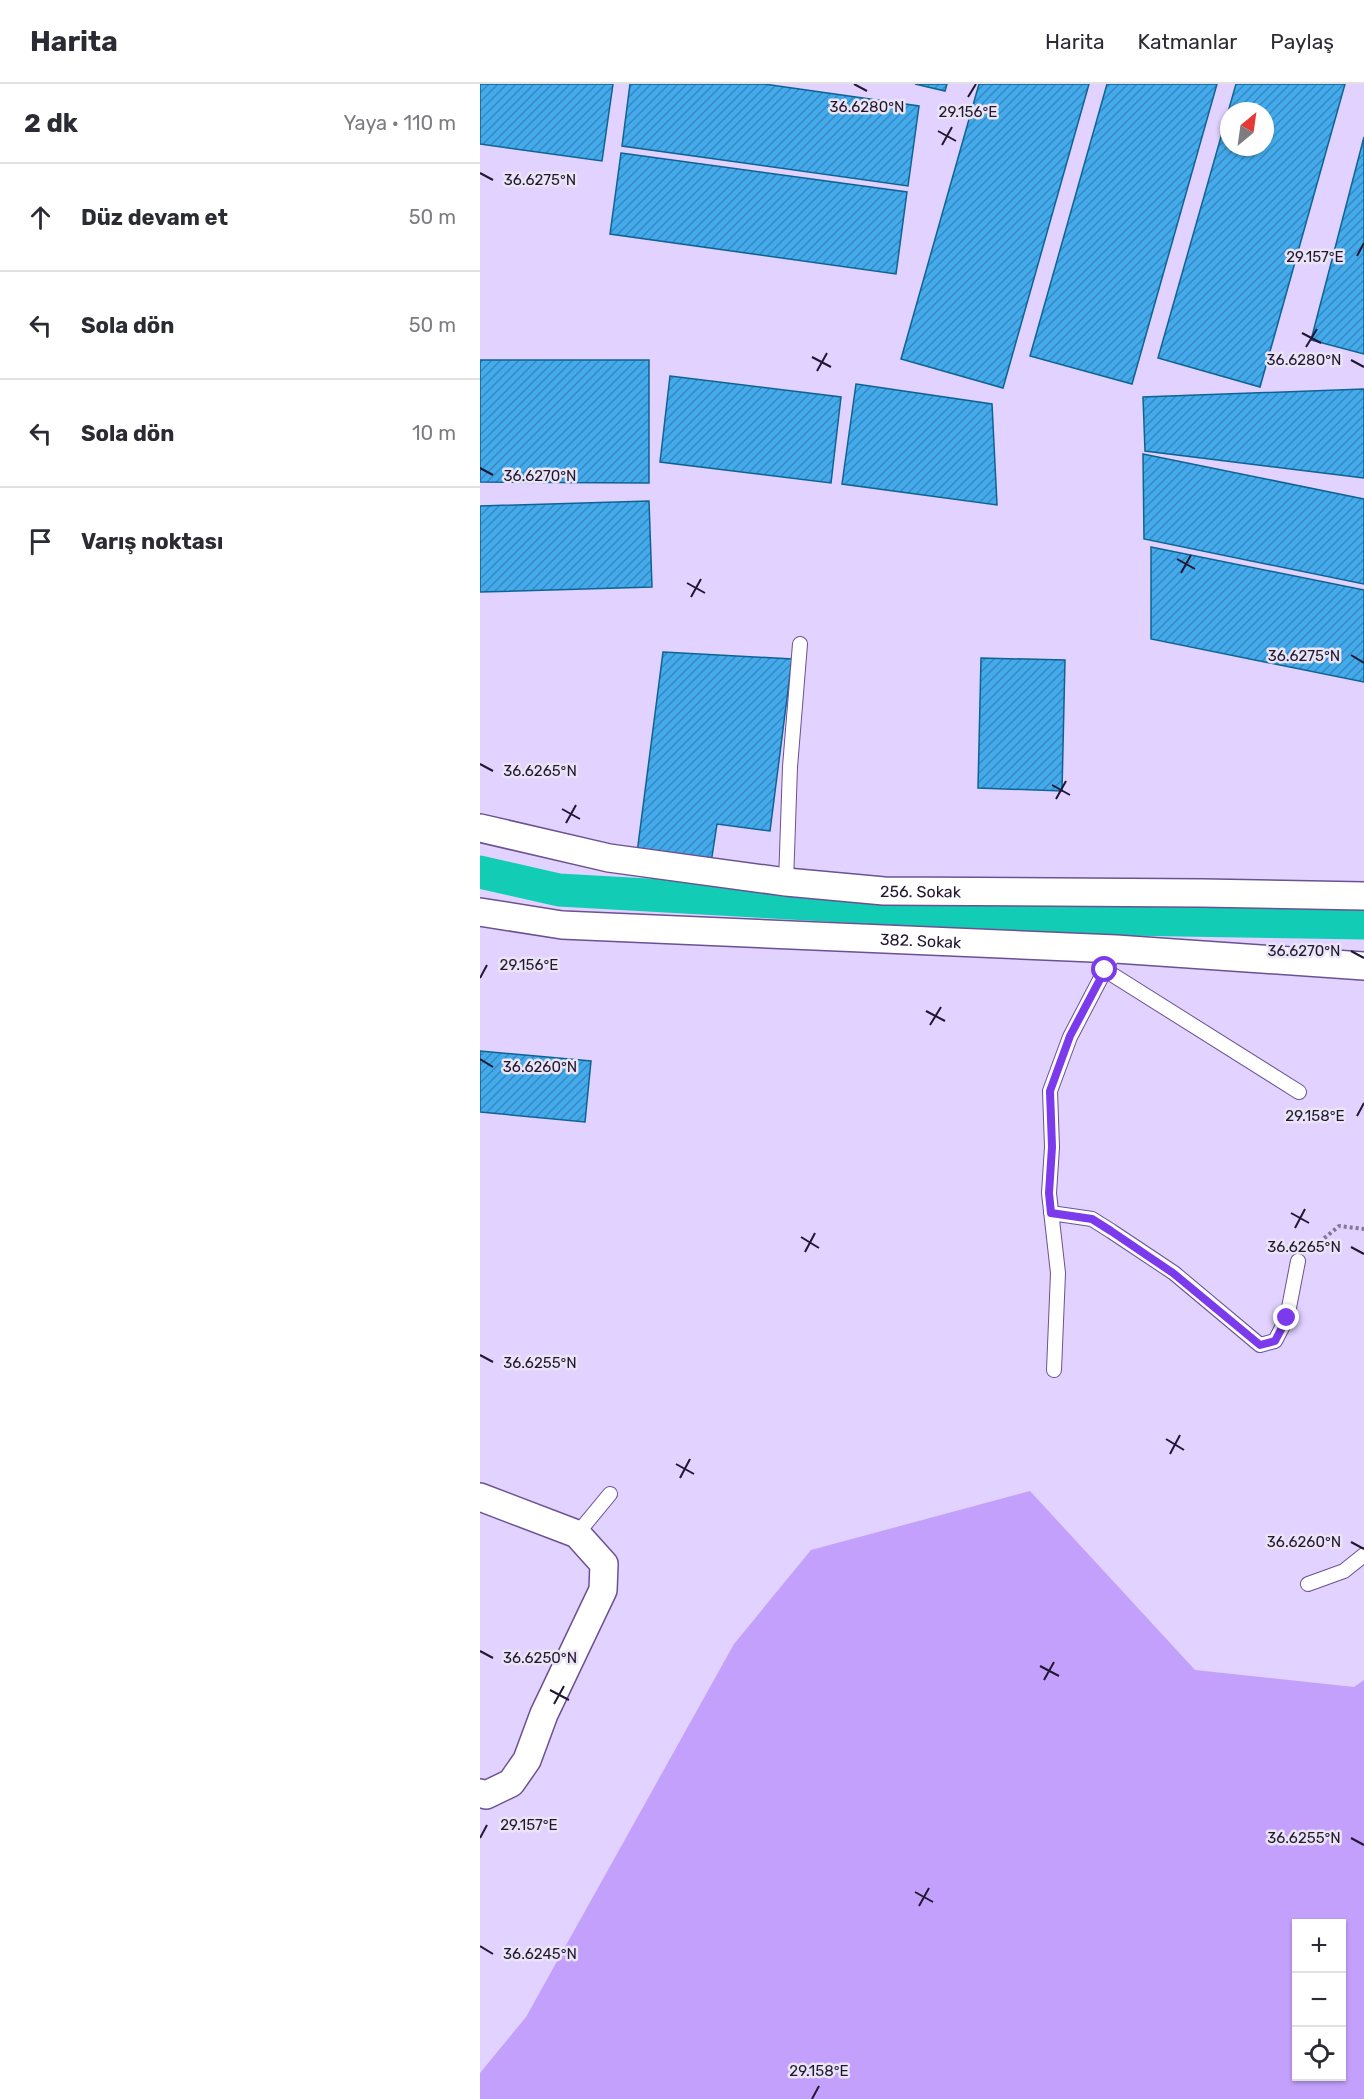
<!DOCTYPE html>
<html lang="tr">
<head>
<meta charset="utf-8">
<style>
  body { margin:0; font-family:Rubik,sans-serif; background:#f7f7f7; color:#2b2b33 }
  .controls { position:absolute; right:18px; bottom:18px; display:grid; overflow:hidden; border-radius:0px; box-shadow:0 2px 4px #0004 }
  .controls button { width:54px; height:54px; display:grid; place-items:center; padding:0; border:0; border-bottom:2px solid #e1e1e2; background:#fff; color:#2b2b33; font:30px sans-serif }
  .compass { position:absolute; left:740px; top:18px; width:54px; height:54px; border-radius:50%; background:#fff; box-shadow:0 2px 4px #0004; rotate:29deg }
  .stop { position:absolute; width:18px; height:18px; margin:-14px; border:4px solid #7c3aed; border-radius:50%; background:#fff }
  .stop.end { background:#7c3aed; border-color:#fff; box-shadow:0 2px 6px #0008 }
  .list { margin:0; padding:0; list-style:none }
  h2 { display:flex; justify-content:space-between; align-items:center; height:78px; margin:0; padding:0 24px; font-size:26px }
  h2 small { font-size:20px; font-weight:400; color:#7c7c81 }
  .list li { display:grid; grid-template-columns:39px 1fr auto; gap:18px; align-items:center; box-sizing:border-box; height:108px; padding:0 24px; border-top:2px solid #e1e1e2 }
  .list b { display:block; font-size:22px; white-space:nowrap }
  .list em { font-size:20px; font-style:normal; color:#7c7c81 }
  .icon { flex:none; width:33px; height:33px; fill:none; stroke:currentColor; stroke-width:2; stroke-linecap:round; stroke-linejoin:round }
  .map { position:relative; flex:none; width:884px; height:2015px; overflow:hidden }
  header { display:flex; align-items:center; gap:36px; box-sizing:border-box; height:84px; padding:0 30px; background:#fff; border-bottom:2px solid #e1e1e2 }
  header strong { font-size:28px }
  nav { display:flex; gap:33px; margin-inline-start:auto; font-size:21px }
  main { display:flex }
  aside { flex:1; background:#fff }
  .map>svg:first-child { display:block }
  .grass { fill:#c3a0fc; fill-rule:evenodd }
  .lines { fill:none; stroke-linecap:round; stroke-linejoin:round }
  .canal { stroke:#13ccb5; stroke-width:33 }
  .building { fill:url(#building-hatch); stroke:#0f6393; stroke-width:1.5; fill-rule:evenodd }
  .service-casing { stroke:#6b5192; stroke-width:16 }
  .minor-casing { stroke:#6b5192; stroke-width:30 }
  .path { stroke:#83769a; stroke-width:4; stroke-dasharray:3 3; stroke-linecap:butt }
  .service { stroke:#fff; stroke-width:14 }
  .minor { stroke:#fff; stroke-width:27 }
  .route { stroke:#7c3aed; stroke-width:8 }
  .ticks { fill:none; stroke:#221732; stroke-width:2 }
  .labels { text-anchor:middle; stroke-width:5; stroke-linejoin:round; paint-order:stroke }
  .street-label { font-size:16px; fill:#221732; stroke:#eae5f4 }
  .ticks-label { font-size:15px; text-anchor:middle; fill:#221732; stroke:#eae5f4; stroke-width:5; stroke-linejoin:round; paint-order:stroke }
</style>
</head>
<body>
<header>
<strong>Harita</strong>
<nav><a>Harita</a><a>Katmanlar</a><a>Paylaş</a></nav>
</header>
<main>
<aside>
<h2>2 dk<small>Yaya · 110 m</small></h2>
<ul class="list">
<li><svg class="icon" aria-label="ahead" viewBox="0 0 24 24"><path d="M12 20V5M6 11l6-6 6 6"/></svg><div><b>Düz devam et</b></div><em>50 m</em></li>
<li><svg class="icon" aria-label="left" viewBox="0 0 24 24"><path d="M17 20v-9H6M10 6l-5 5 5 5"/></svg><div><b>Sola dön</b></div><em>50 m</em></li>
<li><svg class="icon" aria-label="left" viewBox="0 0 24 24"><path d="M17 20v-9H6M10 6l-5 5 5 5"/></svg><div><b>Sola dön</b></div><em>10 m</em></li>
<li><svg class="icon" aria-label="arrive" viewBox="0 0 24 24"><path d="M6 21V4h12l-3 4 3 4H6"/></svg><div><b>Varış noktası</b></div></li>
</ul>
</aside>
<div class="map">
<svg width="884" height="2015" viewBox="0 0 884 2015">
  <defs>
    <pattern id="building-hatch" width="6" height="6" patternUnits="userSpaceOnUse" patternTransform="scale(1.5)"><rect width="6" height="6" fill="#43aaec"/><path d="M-1 1l2-2M0 6l6-6M5 7l2-2" fill="none" stroke="#3889c0"/></pattern>
  </defs>
  <rect width="100%" height="100%" fill="#e1d2ff"/>
  <path class="grass" d="M550,1407L715,1586L874,1603L884,1596V2015H0V1989L46,1933L254,1560L331,1466ZM816,1840H862V1992H816Z"/>
  <g class="lines">
    <path class="canal" d="M0,788L79,806L579,834L884,839"/>
  </g>
  <path class="building" d="M0,0H133L122,77L0,60Z
    M150,0H284L439,22L428,102L142,62Z
    M435,0H467L465,7Z
    M499,0H609L523,304L421,275Z
    M627,0H737L652,300L550,272Z
    M756,0H865L780,303L678,274ZM749,27H785V63H749Z
    M884,53V270L831,256Z
    M141,69L427,108L416,190L130,150Z
    M0,276H169V399L0,398Z
    M190,292L361,313L351,399L180,378Z
    M376,300L512,320L517,421L362,400Z
    M884,305V394L665,367L663,313Z
    M663,370L884,415V500L664,455Z
    M169,417L172,503L0,508V422Z
    M671,463L884,506V598L671,555Z
    M183,568L312,575L290,747L237,740L231,779L157,769Z
    M501,574L585,576L582,707L498,704Z
    M0,967L111,977L105,1038L0,1028Z"/>
  <g class="lines">
    <defs>
      <path id="service" d="M306,798L310,683L320,560
        M625,886L819,1008
        M571,1129L612,1135L631,1147L694,1189L780,1261L795,1257L807,1234L818,1177
        M574,1286L578,1189L569,1109L572,1063L570,1007L590,953L636,865
        M97,1450L130,1410
        M828,1500L864,1487L884,1471"/>
      <g id="minor">
        <path id="s1" d="M0,744L129,774L306,798L404,807L722,809L884,812"/>
        <path id="s2" d="M0,828L82,841L636,865L884,882"/>
        <path d="M0,1413L97,1450L124,1480L123,1506L64,1630L47,1676L31,1699L6,1711L0,1709"/>
      </g>
    </defs>
    <use href="#service" class="service-casing"/>
    <use href="#minor" class="minor-casing"/>
    <path class="path" d="M835,1162L859,1142L884,1145"/>
    <use href="#service" class="service"/>
    <use href="#minor" class="minor"/>
  </g>
  <g class="lines">
    <path class="route" d="M625,886L590,952L570,1007L572,1063L569,1109L571,1129L612,1135L631,1147L693,1189L780,1261L795,1257L807,1234"/>
  </g>
  <path class="ticks" d="M374,0L387,7M488,13L496,0M458,47L476,57M462,61L472,43M0,89L13,96M877,172L884,159M822,249L841,259M826,263L837,245M332,273L351,283M871,276L884,283M337,287L347,269M0,384L13,391M697,475L715,485M701,489L711,471M207,499L225,509M211,513L221,495M871,571L884,579M0,680L13,687M572,701L590,711M576,715L586,697M82,725L100,735M86,739L96,721M871,867L884,874M0,894L7,881M446,927L465,937M450,941L461,923M0,975L13,983M877,1032L884,1019M811,1129L829,1139M815,1144L825,1125M321,1153L339,1164M871,1163L884,1170M325,1168L335,1149M0,1271L13,1278M686,1355L704,1366M690,1370L700,1351M196,1380L214,1390M200,1394L210,1375M871,1458L884,1465M0,1567L13,1574M560,1582L579,1592M564,1596L574,1578M70,1606L89,1616M74,1620L84,1602M0,1754L7,1741M871,1754L884,1761M435,1808L453,1818M439,1822L449,1804M0,1862L13,1870M332,2015L339,2002"/>
  <g class="labels">
    <g class="street-label">
      <text dy="6" stroke="none"><textPath href="#s1" startOffset="446">256. Sokak</textPath></text>
      <text dy="6" stroke="none"><textPath href="#s2" startOffset="442">382. Sokak</textPath></text>
    </g>
  </g>
  <g class="ticks-label">
    <text x="387" y="28">36.6280°N</text>
    <text x="488" y="33">29.156°E</text>
    <text x="60" y="101">36.6275°N</text>
    <text x="835" y="178">29.157°E</text>
    <text x="824" y="281">36.6280°N</text>
    <text x="60" y="397">36.6270°N</text>
    <text x="824" y="577">36.6275°N</text>
    <text x="60" y="692">36.6265°N</text>
    <text x="824" y="872">36.6270°N</text>
    <text x="49" y="886">29.156°E</text>
    <text x="60" y="988">36.6260°N</text>
    <text x="835" y="1037">29.158°E</text>
    <text x="824" y="1168">36.6265°N</text>
    <text x="60" y="1284">36.6255°N</text>
    <text x="824" y="1463">36.6260°N</text>
    <text x="60" y="1579">36.6250°N</text>
    <text x="49" y="1746">29.157°E</text>
    <text x="824" y="1759">36.6255°N</text>
    <text x="60" y="1875">36.6245°N</text>
    <text x="339" y="1992">29.158°E</text>
  </g>
</svg>
<div class="controls">
<button>+</button>
<button>−</button>
<button><svg class="icon" aria-label="locate" viewBox="0 0 24 24"><circle cx="12" cy="12" r="6"/><path d="M12 2v4M12 18v4M2 12h4M18 12h4"/></svg></button>
</div>
<svg class="compass" viewBox="-18 -18 36 36"><path d="M0-13l5 13h-10z" fill="#e53935"/><path d="M0 13l5-13h-10z" fill="#7c7c81"/></svg>
<div class="stop" style="left:625px;top:886px"></div>
<div class="stop end" style="left:807px;top:1234px"></div>
</div>
</main>
</body>
</html>
